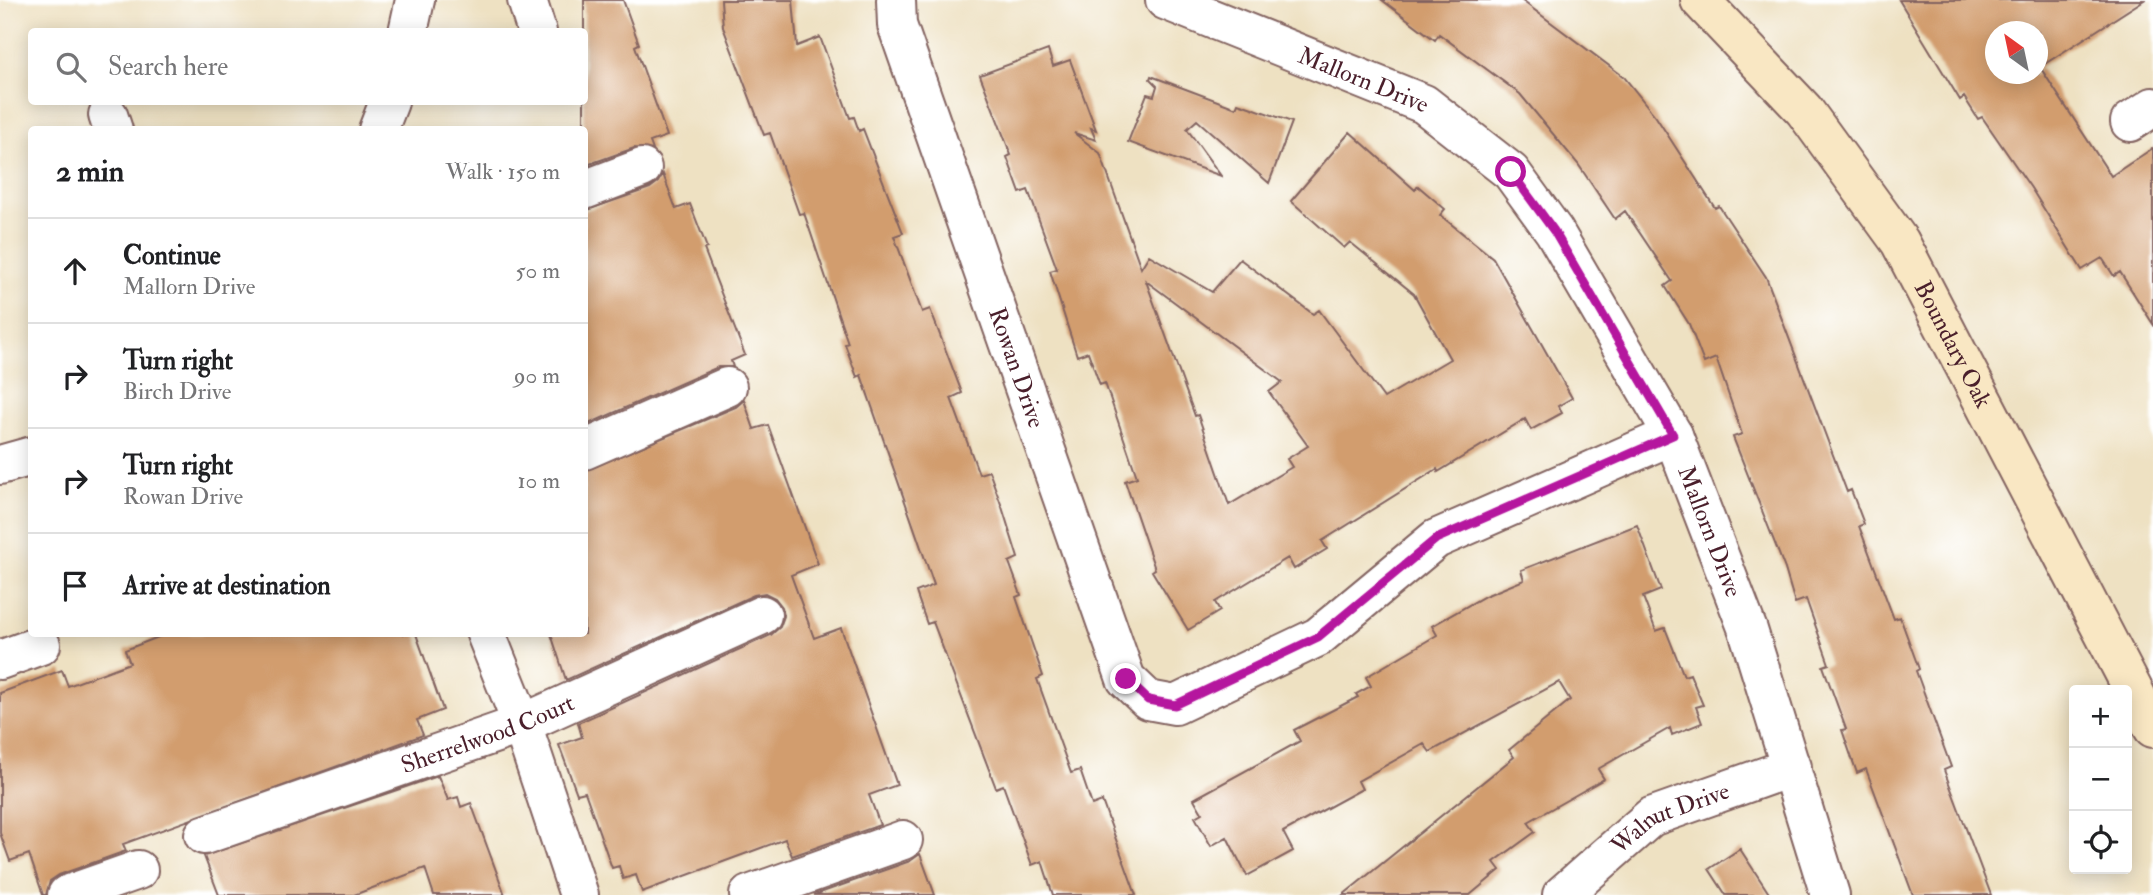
<!DOCTYPE html>
<html lang="en">
<head>
<meta charset="utf-8">
<style>
  body { margin:0; font-family:"IM FELL Double Pica",serif; background:#f2f2f2; color:#202124 }
  .controls { position:absolute; right:21px; bottom:21px; display:grid; overflow:hidden; border-radius:7px; box-shadow:0 4px 18px #0003 }
  .controls button { width:63px; height:63px; display:grid; place-items:center; padding:0; border:0; border-bottom:2px solid #e0e0e0; background:#fff; color:#202124; font:35px sans-serif }
  .compass { position:absolute; left:1985px; top:21px; width:63px; height:63px; border-radius:50%; background:#fff; box-shadow:0 4px 18px #0003; rotate:327deg }
  .stop { position:absolute; width:21px; height:21px; margin:-16px; border:5px solid #b5179e; border-radius:50%; background:#fff }
  .stop.end { background:#b5179e; border-color:#fff; box-shadow:0 2px 7px #0008 }
  .list { margin:0; padding:0; list-style:none }
  h2 { display:flex; justify-content:space-between; align-items:center; height:91px; margin:0; padding:0 28px; font-size:30px }
  h2 small { font-size:23px; font-weight:400; color:#757577 }
  .list li { display:grid; grid-template-columns:46px 1fr auto; gap:21px; align-items:center; box-sizing:border-box; height:105px; padding:0 28px; border-top:2px solid #e0e0e0 }
  .list b { display:block; font-size:26px; white-space:nowrap }
  .list p { margin:0; font-size:23px; white-space:nowrap; color:#757577 }
  .list em { font-size:23px; font-style:normal; color:#757577 }
  .icon { flex:none; width:38px; height:38px; fill:none; stroke:currentColor; stroke-width:2; stroke-linecap:round; stroke-linejoin:round }
  .map { position:relative; flex:none; width:2153px; height:895px; overflow:hidden }
  .search { position:absolute; background:#fff; box-shadow:0 4px 18px #0003; left:28px; top:28px; width:560px; height:77px; display:flex; align-items:center; gap:18px; box-sizing:border-box; padding:0 24px; border-radius:7px; color:#757577; font-size:26px }
  .panel { position:absolute; background:#fff; box-shadow:0 4px 18px #0003; left:28px; top:126px; width:560px; height:511px; border-radius:7px }
  .map>svg:first-child { display:block }
  .building { fill:#d29d6e; fill-rule:evenodd }
  .lines { fill:none; stroke-linecap:round; stroke-linejoin:round }
  .street-casing { stroke:#836360; stroke-width:42 }
  .secondary-casing { stroke:#836360; stroke-width:42 }
  .street { stroke:#fff; stroke-width:38 }
  .secondary { stroke:#f9e7c3; stroke-width:38 }
  .route { stroke:#b5179e; stroke-width:9 }
  .labels { text-anchor:middle; stroke-width:6; stroke-linejoin:round; paint-order:stroke }
  .street-label { font-size:24px; fill:#4a1f2b; stroke:#fff }
</style>
</head>
<body>
<div class="map">
<svg width="2153" height="895" viewBox="0 0 2153 895">
  <rect width="100%" height="100%" fill="#fff"/>
  <filter id="ink" filterUnits="userSpaceOnUse"><feTurbulence type="fractalNoise" baseFrequency=".0143" numOctaves="2"/><feDisplacementMap in="SourceGraphic" scale="14" xChannelSelector="R" yChannelSelector="G"/><feConvolveMatrix kernelMatrix="1 2 1 2 8 2 1 2 1" color-interpolation-filters="sRGB"/></filter>
  <filter id="wash" filterUnits="userSpaceOnUse"><feTurbulence type="fractalNoise" baseFrequency=".00686" numOctaves="4" result="noise"/><feDisplacementMap in="SourceGraphic" scale="28" xChannelSelector="R" yChannelSelector="G"/><feGaussianBlur stdDeviation="1.57" result="paint"/><feColorMatrix in="noise" values="0 0 0 0 0 0 0 0 0 0 0 0 0 0 0 0 0 1.4 0 .05"/><feComposite in="paint" operator="in"/></filter>
  <g filter="url(#wash)">
    <rect width="100%" height="100%" fill="#eee1c2"/>
    <g id="blocks">
      <path class="building" d="M584,0H623L639,44L635,46L667,136L650,142L653,150L634,148L584,166Z
        M721,0H793L797,46L820,37L850,118L854,117L859,131L863,129L903,233L894,236L922,312L930,309L962,393L951,398L979,474L989,471L1002,507L1018,558L1009,562L1021,595L1016,597L1043,676L1037,679L1071,773L1080,770L1092,805L1102,801L1136,895H1053L1042,861L1032,865L1003,785L996,788L933,622L927,624L916,592L934,585L861,375L857,377L845,344L848,343L804,213L799,214L770,133L764,135L723,27Z
        M1382,0H1521L1624,77L1656,117L1715,208L1719,206L1766,277L1847,492L1851,490L1864,524L1859,526L1894,619L1900,617L1919,669L1916,671L1951,767L1944,770L1991,895H1913L1866,769L1857,773L1842,730L1846,729L1823,666L1829,664L1806,599L1795,603L1785,569L1733,437L1742,434L1716,358L1704,363L1689,324L1665,286L1672,281L1625,211L1615,219L1578,164L1520,94L1439,34L1435,40Z
        M1899,0H2144L2040,67L2111,176L2153,148V324L2120,272L2114,276L2102,258L2082,270L2031,188L1982,117L1978,119L1964,97L1960,100ZM1996,32H2038V74H1996Z
        M1048,50L1053,66L1070,60L1096,130L1091,128L1096,140L1074,133L1100,153L1141,268L1149,255L1212,292L1240,259L1313,314L1319,310L1384,398L1450,359L1414,294L1350,242L1344,248L1291,201L1350,132L1415,190L1418,186L1445,209L1440,215L1493,258L1572,398L1558,406L1562,413L1531,430L1525,419L1438,472L1437,469L1322,541L1327,549L1294,569L1288,558L1215,602L1220,611L1188,630L1152,571L1155,569L1125,481L1137,477L1105,383L1100,385L1088,352L1077,356L1050,271L1057,269L1028,190L1020,193L1007,157L1011,155L980,75ZM1146,281L1282,382L1269,392L1308,446L1287,459L1292,467L1229,505L1198,415L1195,416Z
        M1151,76L1236,108L1238,103L1292,122L1269,183L1197,120L1187,129L1221,176L1128,142L1147,94L1154,96L1157,86L1150,79Z
        M663,174L676,209L690,204L707,248L704,249L745,355L731,361L733,367H718L584,426V211L650,188L658,182Z
        M744,400L754,429L768,425L818,564L791,575L814,638L841,628L897,785L869,795L880,825L792,856L785,839L642,892L636,875L623,879L619,866L612,868L585,792L577,794L559,745L582,737L578,723L771,635L780,627L784,616L782,607L775,598L765,593L754,595L566,680L551,634H584V471L736,407Z
        M1637,525L1661,590L1643,597L1656,631L1665,628L1684,676L1690,674L1703,705L1696,707L1702,723L1672,735L1670,728L1598,769L1604,779L1528,822L1535,832L1494,862L1500,870L1470,895H1343L1514,757L1509,750L1570,700L1559,682L1430,752L1424,744L1358,781L1362,789L1283,832L1293,851L1247,876L1227,837L1211,846L1195,817L1202,813L1194,799L1300,741L1294,730L1358,697L1356,694L1371,686L1366,677L1437,635L1432,626L1485,596L1524,580L1521,570Z
        M166,634H416L443,710L417,720L423,735L123,844L126,851L59,875L50,881L46,895H43L29,854L10,861L0,833V693L62,670L68,686L130,663L125,650Z
        M438,776L448,800L458,797L461,807L471,803L505,895H434L425,868L354,895H219L204,856Z
        M1740,849L1770,895H1726L1709,869Z
        M920,854L935,895H814L910,861Z"/>
    </g>
  </g>
  <g filter="url(#ink)">
    <use href="#blocks" fill-opacity="0" stroke="#836360" stroke-width="2"/>
    <g class="lines">
      <defs>
        <g id="street">
          <path d="M527,0L537,32"/>
          <path id="s1" d="M896,0L897,25L1126,679L1148,700L1175,705L1318,637L1436,539L1673,435"/>
          <path id="s2" d="M1165,0L1424,104L1511,172L1554,231L1673,435L1748,630L1830,895"/>
          <path d="M408,32L415,0"/>
          <path d="M108,115L113,130"/>
          <path d="M2130,122L2153,107"/>
          <path d="M378,130L389,102"/>
          <path d="M584,190L642,168"/>
          <path d="M584,450L727,387"/>
          <path d="M0,465L32,456"/>
          <path d="M486,634L522,724L579,895"/>
          <path d="M0,660L41,645"/>
          <path id="s3" d="M204,835L522,724L762,615"/>
          <path d="M67,895L138,870"/>
          <path d="M749,895L903,840"/>
          <path id="s4" d="M1562,895L1651,817L1792,767"/>
        </g>
        <g id="secondary">
          <path id="s5" d="M1700,0L1804,110L1900,242L2153,728"/>
        </g>
      </defs>
      <use href="#street" class="street-casing"/>
      <use href="#secondary" class="secondary-casing"/>
      <use href="#street" class="street"/>
      <use href="#secondary" class="secondary"/>
    </g>
  </g>
  <g class="lines" filter="url(#ink)">
    <path class="route" d="M1126,679L1148,700L1175,705L1318,637L1436,539L1673,435L1554,231L1511,172"/>
  </g>
  <g class="labels">
    <g class="street-label">
      <text dy="8" stroke="none"><textPath href="#s2" startOffset="214">Mallorn Drive</textPath></text>
      <text dy="8" stroke="none"><textPath href="#s5" startOffset="430">Boundary Oak</textPath></text>
      <text dy="8" stroke="none"><textPath href="#s1" startOffset="388">Rowan Drive</textPath></text>
      <text dy="8" stroke="none"><textPath href="#s2" startOffset="802">Mallorn Drive</textPath></text>
      <text dy="8" stroke="none"><textPath href="#s3" startOffset="301">Sherrelwood Court</textPath></text>
      <text dy="8" stroke="none"><textPath href="#s4" startOffset="135">Walnut Drive</textPath></text>
    </g>
  </g>
</svg>
<div class="controls">
<button>+</button>
<button>−</button>
<button><svg class="icon" aria-label="locate" viewBox="0 0 24 24"><circle cx="12" cy="12" r="6"/><path d="M12 2v4M12 18v4M2 12h4M18 12h4"/></svg></button>
</div>
<svg class="compass" viewBox="-18 -18 36 36"><path d="M0-13l5 13h-10z" fill="#e53935"/><path d="M0 13l5-13h-10z" fill="#757577"/></svg>
<div class="stop" style="left:1511px;top:172px"></div>
<div class="stop end" style="left:1126px;top:679px"></div>
<div class="search"><svg class="icon" aria-label="search" viewBox="0 0 24 24"><circle cx="10" cy="10" r="6"/><path d="M15 15l6 6"/></svg>Search here</div>
<section class="panel">
<h2>2 min<small>Walk · 150 m</small></h2>
<ul class="list">
<li><svg class="icon" aria-label="ahead" viewBox="0 0 24 24"><path d="M12 20V5M6 11l6-6 6 6"/></svg><div><b>Continue</b><p>Mallorn Drive</p></div><em>50 m</em></li>
<li><svg class="icon" aria-label="right" viewBox="0 0 24 24"><path d="M7 20v-9h11M14 6l5 5-5 5"/></svg><div><b>Turn right</b><p>Birch Drive</p></div><em>90 m</em></li>
<li><svg class="icon" aria-label="right" viewBox="0 0 24 24"><path d="M7 20v-9h11M14 6l5 5-5 5"/></svg><div><b>Turn right</b><p>Rowan Drive</p></div><em>10 m</em></li>
<li><svg class="icon" aria-label="arrive" viewBox="0 0 24 24"><path d="M6 21V4h12l-3 4 3 4H6"/></svg><div><b>Arrive at destination</b></div></li>
</ul>
</section>
</div>
</body>
</html>
